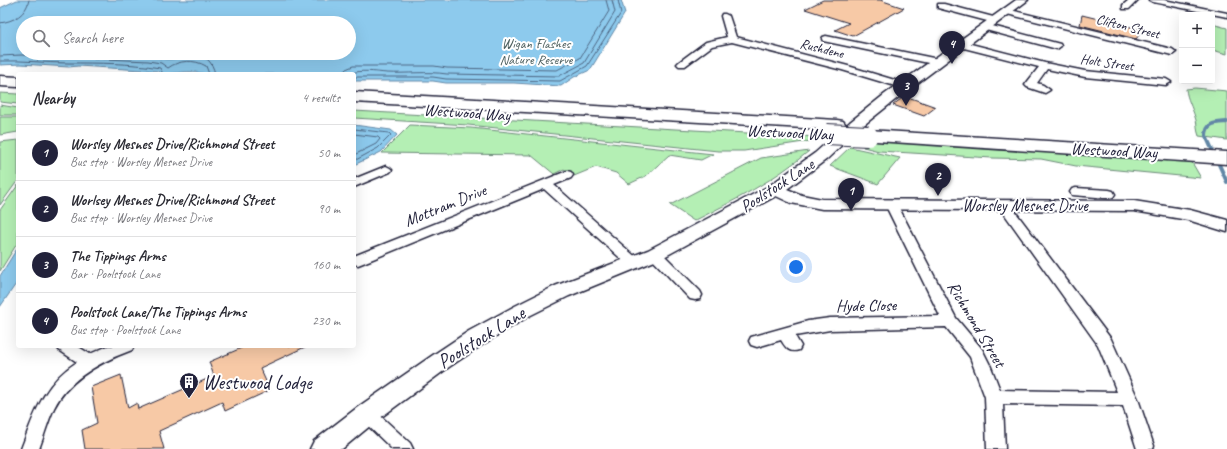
<!DOCTYPE html>
<html lang="en">
<head>
<meta charset="utf-8">
<style>
  body { margin:0; font-family:Caveat,sans-serif; background:#f2f2f3; color:#2b2b33 }
  .controls { position:absolute; right:12px; top:12px; display:grid; overflow:hidden; border-radius:4px; box-shadow:0 4px 16px #0002 }
  .controls button { width:36px; height:36px; display:grid; place-items:center; padding:0; border:0; border-bottom:1px solid #e1e1e2; background:#fff; color:#2b2b33; font:20px sans-serif }
  .you { position:absolute; left:796px; top:267px; width:14px; height:14px; margin:-10px; border:3px solid #fff; border-radius:50%; background:#1a73e8; box-shadow:0 0 0 6px #1a73e833 }
  .badge { display:grid; place-items:center; width:26px; height:26px; border-radius:50%; background:#22223b; color:#fff; font-size:13px; font-weight:700 }
  .pin { position:absolute; translate:-50% -33px; filter:drop-shadow(0 1px 2px #0008) }
  .pin::after { content:''; position:absolute; top:21px; width:14px; height:12px; background:inherit; clip-path:polygon(0 0,100% 0,50% 100%) }
  .list { margin:0; padding:0; list-style:none }
  h2 { display:flex; justify-content:space-between; align-items:center; height:52px; margin:0; padding:0 16px; font-size:17px }
  h2 small { font-size:13px; font-weight:400; color:#7c7c81 }
  .list li { display:grid; grid-template-columns:26px 1fr auto; gap:12px; align-items:center; box-sizing:border-box; height:56px; padding:0 16px; border-top:1px solid #e1e1e2 }
  .list b { display:block; font-size:15px; white-space:nowrap }
  .list p { margin:0; font-size:13px; white-space:nowrap; color:#7c7c81 }
  .list em { font-size:13px; font-style:normal; color:#7c7c81 }
  .icon { flex:none; width:22px; height:22px; fill:none; stroke:currentColor; stroke-width:2; stroke-linecap:round; stroke-linejoin:round }
  .map { position:relative; flex:none; width:1227px; height:449px; overflow:hidden }
  .search { position:absolute; background:#fff; box-shadow:0 4px 16px #0002; left:16px; top:16px; width:340px; height:44px; display:flex; align-items:center; gap:10px; box-sizing:border-box; padding:0 14px; border-radius:22px; color:#7c7c81; font-size:15px }
  .panel { position:absolute; background:#fff; box-shadow:0 4px 16px #0002; left:16px; top:72px; width:340px; height:276px; border-radius:4px }
  .map>svg:first-child { display:block }
  .green { fill:#b4efb4; stroke:#6b8878 }
  .water { fill:#8dcaed; stroke:#6287a6; fill-rule:evenodd }
  .lines { fill:none; stroke-linecap:round; stroke-linejoin:round }
  .shore { stroke:#4d6582; stroke-width:1 }
  .stream { stroke:#6287a6; stroke-width:4 }
  .building { fill:#f7c9a6; stroke:#22223b }
  .street-casing { stroke:#22223b; stroke-width:3 }
  .secondary-casing { stroke:#22223b; stroke-width:3 }
  .highway-casing { stroke:#22223b; stroke-width:3 }
  .street { fill:#fff; fill-rule:evenodd }
  .secondary { fill:#fff; fill-rule:evenodd }
  .highway { fill:#fff; fill-rule:evenodd }
  .highway-bridge-casing { stroke:#22223b; stroke-width:22; stroke-linecap:butt }
  .highway-bridge { stroke:#fff; stroke-width:20 }
  .labels { text-anchor:middle; stroke-width:4; stroke-linejoin:round; paint-order:stroke }
  .far-street-label { font-size:14px; fill:#22223b; stroke:#fff }
  .far-park-label { font-size:14px; fill:#4e605f; stroke:#fff }
  .street-label { font-size:17px; fill:#22223b; stroke:#fff }
  .near-street-label { font-size:20px; fill:#22223b; stroke:#fff }
  .near-poi-label { font-size:20px; fill:#22223b; stroke:#fff; text-anchor:start }
</style>
</head>
<body>
<div class="map">
<svg width="1227" height="449" viewBox="0 0 1227 449">
  <rect width="100%" height="100%" fill="#fff"/>
  <filter id="ink" filterUnits="userSpaceOnUse"><feTurbulence type="fractalNoise" baseFrequency=".025" numOctaves="2"/><feDisplacementMap in="SourceGraphic" scale="8" xChannelSelector="R" yChannelSelector="G"/><feConvolveMatrix kernelMatrix="1 2 1 2 8 2 1 2 1" color-interpolation-filters="sRGB"/></filter>
  <g filter="url(#ink)">
    <path class="green" d="M1212,24L1227,28V54L1212,50Z
      M1195,88L1227,91V140L1199,136C1196,129 1198,124 1195,117C1192,107 1187,99 1186,89Z
      M0,93L18,94V104L0,102Z
      M0,105L18,108V115H0Z
      M354,111L818,137L817,140L744,151H718L468,125L354,118Z
      M0,117H18V132L0,135Z
      M410,125L471,128L713,154L701,160L669,155L646,176L629,184L616,173L596,167L574,176L564,169L554,174L531,155L382,153Z
      M868,139L1190,159L1201,178L1076,166L1041,159L992,158L879,151L863,147Z
      M18,140V180L0,205V142Z
      M850,147L900,158L878,184L830,166Z
      M809,151C774,181 735,200 694,221L670,205L761,158Z
      M18,185V242L0,271V210Z"/>
    <path class="water" d="M17,0H621L625,13L590,70L574,77L561,86L514,83H446L433,81H354V74H206C187,69 178,74 160,74L158,71L78,66L69,67L21,64L0,65V8ZM23,23H349V53H23Z
      M354,125L391,130L397,135L381,152L354,165Z
      M18,247V281L0,307V276Z"/>
    <g class="lines">
      <path class="shore" d="M0,23C14,21 26,15 29,0
        M117,53C127,55 138,54 148,55C154,55 160,59 166,59C186,60 209,45 215,74
        M0,56L21,55L148,61L161,63L168,68C179,60 194,59 206,66L209,74
        M0,61C23,60 45,63 68,63C98,63 130,63 160,68L163,74
        M341,74L346,69L353,66H434L447,68L557,70L580,58L609,11L606,0
        M349,74C361,69 374,72 387,73C407,74 427,71 447,74L559,76L584,63L615,12L612,0
        M354,77H433L446,79L560,81L587,66L621,13L618,0
        M354,129L389,133L391,135L378,148L354,161
        M354,134L378,137L380,139L376,144L354,155"/>
      <path class="stream" d="M1227,122C1216,123 1206,122 1206,136L1227,182"/>
    </g>
    <path class="building" d="M823,0H880L904,8L853,36L835,30L849,23L805,9Z
      M1082,15L1143,30L1136,39L1080,25Z
      M905,96L922,102L936,107L924,116L893,105Z
      M246,346H307L260,368L270,390L225,411L222,402L159,431L164,449H85L82,430L97,423L91,387L121,375L128,408L137,403L138,409L214,376L209,362Z"/>
    <g class="lines">
      <defs>
        <path id="street" d="M1129,0H1138L1129,9H1123V5Z
          M1149,0H1164L1227,13V17L1153,2Z
          M938,4H944L997,18L998,20L994,22H991L938,8Z
          M1003,9H1006L1172,49L1176,52L1172,55L1003,13Z
          M722,14H725L729,16L736,37L848,66L908,84L910,86L908,88H902L842,70L732,42L712,46L685,66H679L677,64L679,62L706,42L727,37L721,16Z
          M985,24L1060,44L1061,46L1057,49L982,29L981,27L982,25Z
          M826,36L938,59L943,62L938,65L823,41L822,39L823,37Z
          M963,42L1045,63L1085,71L1166,79L1171,82L1166,85L1085,77L1047,69L1037,83L1043,85L1050,90L1045,93L1027,87L1025,85L1039,67L960,47L959,45L960,43Z
          M386,166L390,168L392,170L390,172L354,187V179Z
          M567,171L571,172L573,175L571,178L554,185L639,260L641,263L639,266L634,268L629,266L544,189L363,263L358,265L354,264V256Z
          M1076,188L1109,190L1113,191L1115,194L1113,197L1109,198L1072,195L1070,192L1072,189Z
          M891,200L895,201L897,204L956,318L982,349L991,367L1000,390L1117,392L1098,345L998,205L1000,202H1008L1111,339L1138,399L1154,446L1153,449H1137L1123,406L1003,404L1005,449H987L985,397L970,357L946,327L830,330L795,336L801,346L799,350C789,353 786,348 781,340L757,347L751,345L749,341L751,337L808,321L830,318L940,316L885,204L887,201Z
          M655,249L660,251L700,291L702,295L700,299L695,300L690,299L650,257L648,254L650,251Z
          M57,346H77L90,354L108,346H134L132,350C102,361 69,378 54,408C48,421 44,436 39,449H21C35,413 43,384 77,362L59,350Z
          M367,407L373,409L410,443L413,449H392L361,419L358,414L361,409Z"/>
        <path id="secondary" d="M1016,0H1028L895,100L860,128L827,159L787,189L802,195L822,199L1134,201L1190,210L1227,220V232L1188,220L1134,211L822,209L791,203L776,196L662,258L569,296L529,316L485,343L449,367L376,421L342,449H310L314,441L358,407L433,355L469,331L515,306L555,286L648,250L769,186L815,153L850,122L885,94Z"/>
        <path id="highway" d="M0,76L18,77V87L0,86Z
          M354,92L837,120L843,121L846,125L843,129L837,130L354,102Z
          M868,130L1227,152V164L861,140L859,136L861,132Z"/>
      </defs>
      <use href="#street" class="street-casing"/>
      <use href="#secondary" class="secondary-casing"/>
      <use href="#highway" class="highway-casing"/>
      <use href="#street" class="street"/>
      <use href="#secondary" class="secondary"/>
      <use href="#highway" class="highway"/>
      <defs>
        <path id="highway-bridge" d="M826,134L868,136"/>
      </defs>
      <use href="#highway-bridge" class="highway-bridge-casing"/>
      <use href="#highway-bridge" class="highway-bridge"/>
    </g>
  </g>
  <defs>
    <symbol id="building-pin" viewBox="-11 -11 22 30"><path d="M0 17L-7.5 6A9.5 9.5 0 1 1 7.5 6Z" fill="#22223b" stroke="#fff"/><path d="M-4-6H4V6H1V3H-1V6H-4ZM-2.5-4.3h1.7v1.8h-1.7ZM.8-4.3h1.7v1.8H.8ZM-2.5-1h1.7V.8h-1.7ZM.8-1h1.7V.8H.8Z" fill="#fff"/></symbol>
  </defs>
  <g fill-rule="evenodd">
    <use href="#building-pin" x="178" y="371" width="22" height="30"/>
  </g>
  <g class="labels">
    <g class="far-street-label">
      <text transform="translate(1128 26) rotate(14)" y="5">Clifton Street</text>
      <text transform="translate(822 48) rotate(14)" y="5">Rushdene</text>
      <text transform="translate(1107 62) rotate(8)" y="5">Holt Street</text>
    </g>
    <g class="far-park-label">
      <text x="536" y="48">Wigan Flashes<tspan x="536" dy="16">Nature Reserve</tspan></text>
    </g>
    <g class="street-label">
      <text transform="translate(467 112) rotate(4)" y="6">Westwood Way</text>
      <text transform="translate(790 132) rotate(3)" y="6">Westwood Way</text>
      <text transform="translate(1114 150) rotate(3)" y="6">Westwood Way</text>
      <text transform="translate(777 185) rotate(-33)" y="6">Poolstock Lane</text>
      <text transform="translate(445 205) rotate(-22)" y="6">Mottram Drive</text>
      <text x="1025" y="211">Worsley Mesnes Drive</text>
      <text transform="translate(866 305) rotate(-1)" y="6">Hyde Close</text>
      <text transform="translate(977 324) rotate(59)" y="6">Richmond Street</text>
    </g>
    <g class="near-street-label">
      <text transform="translate(481 337) rotate(-32)" y="7">Poolstock Lane</text>
    </g>
    <g class="near-poi-label">
      <text x="203" y="389">Westwood Lodge</text>
    </g>
  </g>
</svg>
<div class="controls">
<button>+</button>
<button>−</button>
</div>
<div class="you"></div>
<div class="pin badge" style="left:851px;top:211px">1</div>
<div class="pin badge" style="left:938px;top:196px">2</div>
<div class="pin badge" style="left:906px;top:106px">3</div>
<div class="pin badge" style="left:952px;top:64px">4</div>
<div class="search"><svg class="icon" aria-label="search" viewBox="0 0 24 24"><circle cx="10" cy="10" r="6"/><path d="M15 15l6 6"/></svg>Search here</div>
<section class="panel">
<h2>Nearby<small>4 results</small></h2>
<ul class="list">
<li><span class="badge">1</span><div><b>Worsley Mesnes Drive/Richmond Street</b><p>Bus stop · Worsley Mesnes Drive</p></div><em>50 m</em></li>
<li><span class="badge">2</span><div><b>Worlsey Mesnes Drive/Richmond Street</b><p>Bus stop · Worsley Mesnes Drive</p></div><em>90 m</em></li>
<li><span class="badge">3</span><div><b>The Tippings Arms</b><p>Bar · Poolstock Lane</p></div><em>160 m</em></li>
<li><span class="badge">4</span><div><b>Poolstock Lane/The Tippings Arms</b><p>Bus stop · Poolstock Lane</p></div><em>230 m</em></li>
</ul>
</section>
</div>
</body>
</html>
